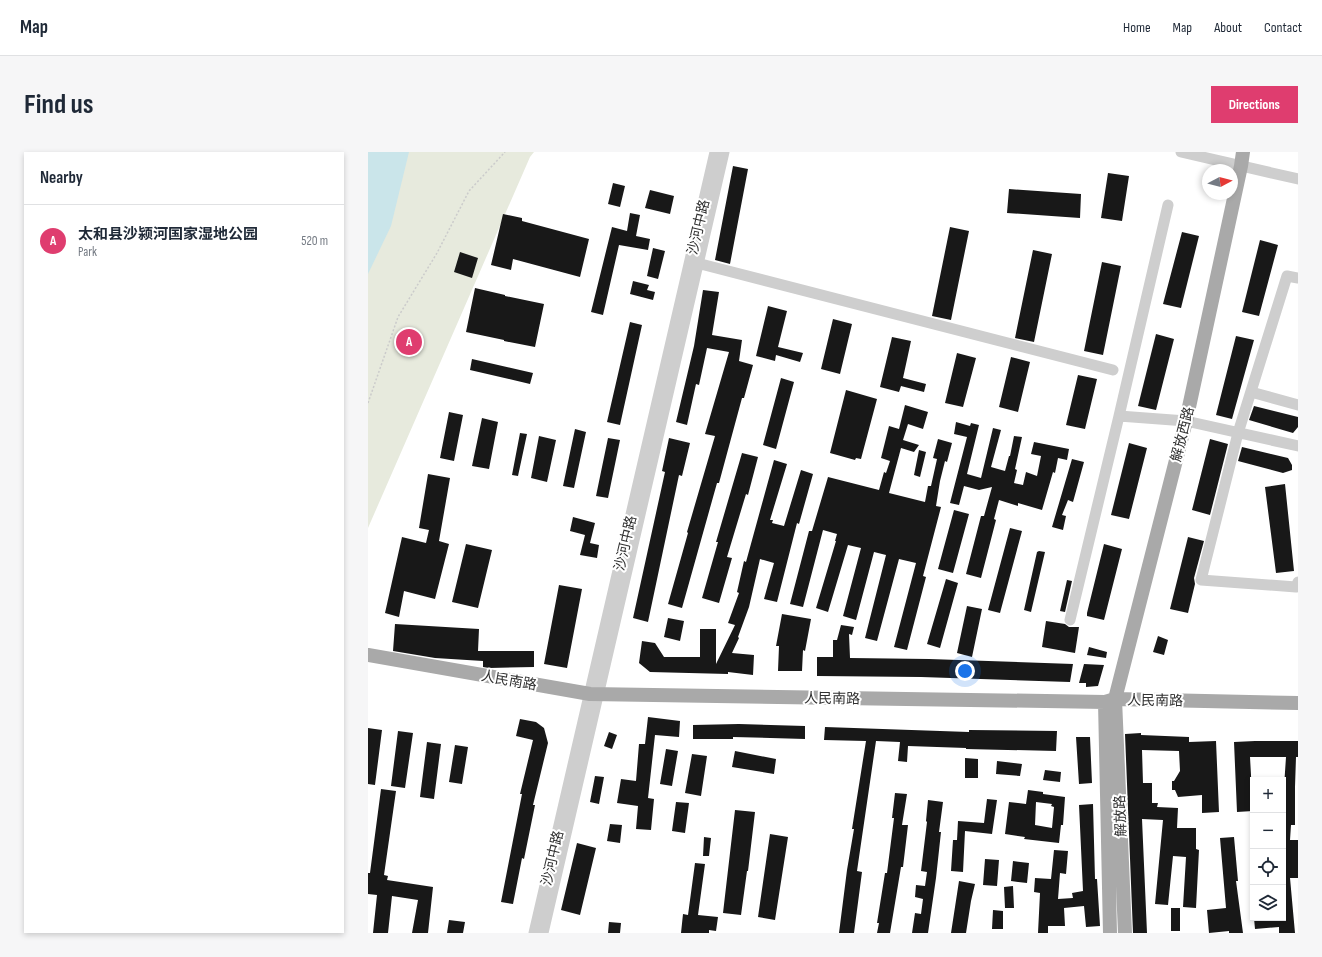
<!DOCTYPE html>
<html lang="en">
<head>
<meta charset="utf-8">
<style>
  body { margin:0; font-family:"Sofia Sans Condensed","Noto Sans SC",sans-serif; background:#f6f6f7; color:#1f2937 }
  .controls { position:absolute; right:12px; bottom:12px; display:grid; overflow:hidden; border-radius:0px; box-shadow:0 2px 6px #0003 }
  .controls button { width:36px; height:36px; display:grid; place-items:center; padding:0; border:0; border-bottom:1px solid #e0e1e3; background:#fff; color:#1f2937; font:20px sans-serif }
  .compass { position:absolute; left:834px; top:12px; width:36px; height:36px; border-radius:50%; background:#fff; box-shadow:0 2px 6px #0003; rotate:83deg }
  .you { position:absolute; left:597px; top:519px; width:14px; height:14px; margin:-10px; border:3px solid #fff; border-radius:50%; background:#1a73e8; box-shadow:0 0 0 6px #1a73e833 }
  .badge { display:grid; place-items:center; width:26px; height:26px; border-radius:50%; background:#df3d6f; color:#fff; font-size:13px; font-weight:700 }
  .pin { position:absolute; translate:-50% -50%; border:2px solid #fff; box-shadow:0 1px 4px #0006 }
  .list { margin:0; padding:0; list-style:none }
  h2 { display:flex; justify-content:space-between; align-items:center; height:52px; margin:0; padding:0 16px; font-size:17px }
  h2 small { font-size:13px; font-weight:400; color:#747a83 }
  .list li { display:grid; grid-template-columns:26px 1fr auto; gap:12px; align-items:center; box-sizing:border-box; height:72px; padding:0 16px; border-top:1px solid #e0e1e3 }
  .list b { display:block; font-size:15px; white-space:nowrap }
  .list p { margin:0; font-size:13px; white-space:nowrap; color:#747a83 }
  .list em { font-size:13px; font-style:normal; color:#747a83 }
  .icon { flex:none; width:22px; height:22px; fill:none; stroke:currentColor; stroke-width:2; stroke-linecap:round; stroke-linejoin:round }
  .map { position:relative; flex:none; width:930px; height:781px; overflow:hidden; border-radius:0px }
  header { display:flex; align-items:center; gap:24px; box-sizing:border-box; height:56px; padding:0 20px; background:#fff; border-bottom:1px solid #e0e1e3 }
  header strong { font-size:19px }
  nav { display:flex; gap:22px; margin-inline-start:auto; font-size:14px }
  .intro { display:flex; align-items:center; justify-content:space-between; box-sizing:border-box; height:96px; padding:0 24px }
  h1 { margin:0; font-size:28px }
  .button { padding:10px 18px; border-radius:0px; background:#df3d6f; color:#fff; font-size:14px; font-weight:700 }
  main { display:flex; gap:24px; padding:0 24px }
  aside { flex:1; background:#fff; border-radius:0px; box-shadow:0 2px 6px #0003 }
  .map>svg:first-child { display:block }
  .green { fill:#e7eadd }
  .water { fill:#cae5ea }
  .building { fill:#181818; fill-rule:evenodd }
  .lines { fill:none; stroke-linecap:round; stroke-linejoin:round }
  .path { stroke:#cbcbcb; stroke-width:1.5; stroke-dasharray:2 2; stroke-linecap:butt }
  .minor { stroke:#cecece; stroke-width:11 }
  .major { stroke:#a9a9a9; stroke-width:14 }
  .labels { text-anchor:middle; stroke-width:4; stroke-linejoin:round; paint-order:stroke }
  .street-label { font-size:14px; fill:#313131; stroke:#fff }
</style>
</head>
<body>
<header>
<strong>Map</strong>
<nav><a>Home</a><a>Map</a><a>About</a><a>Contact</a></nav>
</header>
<div class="intro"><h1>Find us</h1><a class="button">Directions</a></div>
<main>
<aside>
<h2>Nearby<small></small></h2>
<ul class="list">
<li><span class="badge">A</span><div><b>太和县沙颍河国家湿地公园</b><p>Park</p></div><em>520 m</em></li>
</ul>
</aside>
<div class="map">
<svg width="930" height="781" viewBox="0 0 930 781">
  <rect width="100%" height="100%" fill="#fff"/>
  <path class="green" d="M0,0H166L162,5L0,376Z"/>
  <path class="water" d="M0,0H41L23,74L0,122Z"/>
  <path class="building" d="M365,14L380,17L362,112L347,108Z
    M740,21L761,24L754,69L733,66Z
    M245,31L257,34L252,55L240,52Z
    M641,37L713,42L712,66L639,61Z
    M282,38L306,44L302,62L277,56Z
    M262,61L272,63L268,84L282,87L280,98L251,93L235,163L223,160L244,75L259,79Z
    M135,62L154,66V69L221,87L212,125L145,107L143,118L123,113Z
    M582,75L601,79L583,168L564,164Z
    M814,80L831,84L813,156L795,152Z
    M892,88L910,93L891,164L874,160Z
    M285,96L297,99L290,127L279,124Z
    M665,98L684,102L666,190L647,186Z
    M92,100L110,106L104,126L86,120Z
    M734,110L753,114L735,203L716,199Z
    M265,129L281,133L279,138L287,140L285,148L262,142Z
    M107,136L137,143V144L176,152L167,195L136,189V188L98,180Z
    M335,138L351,140L344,183L374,188L371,209L385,213L376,246H374L351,331H349L314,456L300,452L320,381L319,380L347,284L337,282L361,200L339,196L331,233L328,232L319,273L308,270L326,194Z
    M400,154L419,159L410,195L435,201L432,210L408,203L407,209L388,204Z
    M465,167L484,172L472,222L453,217Z
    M262,170L274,173L252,273L239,270Z
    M788,182L806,187L788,258L770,254Z
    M868,184L886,188L864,267L848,263Z
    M524,185L543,189L535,226L558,232L556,240L533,234L531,240L512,235Z
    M589,201L608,206L595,255L577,251Z
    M643,205L662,210L650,260L631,255Z
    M104,207L165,221L162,232L102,218Z
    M710,223L729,227L717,277L698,273Z
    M413,226L426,230L408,297L395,293Z
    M478,238L509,247L493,307L488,306L487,308L462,301Z
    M537,253L560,260L555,277L540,272L535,288L551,293L546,300L533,296L521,341L557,350L560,334H563L569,307L565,306L570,287L584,291L579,310L577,309L572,329L568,354L573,355L555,424L558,425L539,498L526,495L548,411L531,407L509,489L497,486L518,403L506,400L488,468L475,464L493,396L480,393L460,460L448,456L468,389H467L469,382L455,378L435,455L422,452L441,379H444L460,325L511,338L516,320L518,321L522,309L513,306L521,274L531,277Z
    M886,254L930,265V275L925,281L881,268Z
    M81,260L95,263L86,309L72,306Z
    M114,266L130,270L121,317L104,314Z
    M588,270L602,274L603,271L611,273L599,322L613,326L625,276L633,278L623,315L637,319L641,304H642L646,284L654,285L647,317L649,318L646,331L655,333L658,320L669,324L673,304L663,302L666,290L701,297L699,308L690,306L687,321L685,320L674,358L650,351V354L631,348L626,367L628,368L613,426L598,422L613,364H616L624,335L611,338L596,334L591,353L582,351L599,285L586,282Z
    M207,277L218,280L206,336L195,334Z
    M152,281L159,282L150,324L144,323Z
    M171,284L188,288L179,330L163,326Z
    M240,286L252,288L240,346L228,344Z
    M301,286L322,291L314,324L311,323L280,470L265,466L297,320L294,319Z
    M842,287L860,292L842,363L824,358Z
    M761,291L779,296L761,367L743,363Z
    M874,295L920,306L924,313V318L915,321L870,309Z
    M551,298L558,300L552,325L546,323Z
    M374,301L390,305L380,343L378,342L359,405L364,406L351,451L334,446L350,390H348Z
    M704,307L716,310L705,350L700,348L694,363L698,364L695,378L684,375Z
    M406,308L419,312L402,368H405L404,371L416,374L433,318L445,322L431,372L429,371L409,450L396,447L406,411L392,407L381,455L370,485L371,486L364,501L386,503L385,523L360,520V522L282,520L271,511L274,489L287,491L296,505H332V477H348V512L367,473L360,471L371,441L369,440L376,409L378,410Z
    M60,322L82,326L71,389L81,392L67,447L36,439L31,465L17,461L34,385L58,391L61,378L51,376Z
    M917,332L926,419L908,421L897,335Z
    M586,358L601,362L585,421L570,417Z
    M205,365L227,371L222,391L231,393L229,406L212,403L217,383L202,379Z
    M642,376L654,379L632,461L620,458Z
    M820,385L836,389L826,426L827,432L820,461L802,457Z
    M98,392L124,398L110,456L84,450Z
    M736,392L754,397L736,468L719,464V461Z
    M671,399L677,400L663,460L656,458L669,400Z
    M578,427L590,431L572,496L559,492Z
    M699,428L704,429L697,460L692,459Z
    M191,433L214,437L199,516L176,512Z
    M599,454L614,457L604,505L589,501Z
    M414,462L443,467L437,499L435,498L434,519H410L411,494H408Z
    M300,466L316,469L312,489L296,485Z
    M678,469L697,472L701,475H711L707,501L674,495Z
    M27,472L111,477L110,499H166V515L121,516L115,515V509L67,506L25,499Z
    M473,473L486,475L484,483L481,482L482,506L561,507L705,512L702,530L553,525L449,524V505H465V488H469Z
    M790,484L800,488L796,503L785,500Z
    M721,495L739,500L738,506L719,503Z
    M716,512L736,513L730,534L718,535V531H711Z
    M280,565L312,569L311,585L287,583L280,646L286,647L283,678L268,677L270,654L249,651L253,627L268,629L271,592H277Z
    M152,567L168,570L176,576L180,591L165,653H167L156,707L154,706L145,752L133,750L154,642H152L165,588L148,584Z
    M371,572L437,574V587L365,585V587H325V573Z
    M457,575L601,580V578L689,579L688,599L598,597V596L540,594L539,610L530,609L532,590L508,589L489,719L494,720L486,781H471L479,718L486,677H484L498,589L456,588Z
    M0,576L14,578L7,633L0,632Z
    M30,579L45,581L37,636L23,634Z
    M241,580L249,583L244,597L236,594Z
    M773,581V583L821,585V590L848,589L851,660L834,661V643L810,645L807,638H804V629H806L812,619L811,599L774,598L775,631H784V651H790L789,655L810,656L809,676H828V697L831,698L828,756L815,755L818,705L805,704L800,753L787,752L795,668L774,667L779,781H765L757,582Z
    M708,585H722L724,631L711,632Z
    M887,589H930V605H928L927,635V673H923L922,688H930V726H922L927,781H911V775L887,777L886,766H915V635H916L918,605H882L885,659L869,660L866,590Z
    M59,590L73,592L66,647L52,645Z
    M87,593L100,595L94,632L81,630Z
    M298,597L310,599L304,634L292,632Z
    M367,599L408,607L406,622L364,615Z
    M324,602L339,604L333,644L317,641Z
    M597,606L610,607V626H597Z
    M629,609L654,612L652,624L628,622Z
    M677,618L693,620L692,630L675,628Z
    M227,624L236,625L231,652L222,650Z
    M13,637L28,639L16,723L20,724L19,728L65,735L60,781H44L50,748L24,744L20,781H5L9,743L0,742V721H2Z
    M660,638L675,640V642L697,645L695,673H693L691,691L656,687L657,685L637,682L641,650L658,652ZM668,650L684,652L683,654L686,655L684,676L667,673Z
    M527,641L539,642L534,673H540L535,715H533L522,781H509L511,771H509L517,721H519L526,666H524Z
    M619,647L629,648L624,682L597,679L595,720L583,719L585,688H589L590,669L616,671Z
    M560,648L575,650L571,680H573L568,726L560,781H544L547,761L553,762L555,747L547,745L548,733L557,734L559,720L553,719L559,670L558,669Z
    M308,650L321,651L317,681L304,679Z
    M725,652L727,727H729L732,774L718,775L716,754L696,756L697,774H680V781H670L672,741L666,740L667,726L683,727L686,698L700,699L698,722L692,721L690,747L705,746L704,741L715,739L711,653Z
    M367,658L387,660L380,719H379L373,763L355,761Z
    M242,672L254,673L252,691L239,689Z
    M402,682L420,685L407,768L390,765Z
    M336,685L343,686L341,704H335Z
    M866,685L870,729H868L875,781H861V779L841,781L839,758L858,756L852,686Z
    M209,691L228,696L212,763L193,758Z
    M617,707L631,708L629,734L615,733Z
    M645,709L661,711L659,731L643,729Z
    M327,711L337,712L330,763L350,765L348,779L341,778V781H313L315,762L320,763Z
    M591,729L607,732L603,749L598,781H583Z
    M645,734L646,756H637L636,735Z
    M803,756H812V779H803Z
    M625,758L635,759V777H624Z
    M81,768L97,770L95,781H79Z
    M241,770L253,771L252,781H240Z"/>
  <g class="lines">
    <path class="path" d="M0,251L30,165L69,101L101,39L137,0"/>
    <path class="minor" d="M813,0L930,27
      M800,53L751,264L818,269L930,294
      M325,110L745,218
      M930,126L919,124L870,281L833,428L928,435L930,430
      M883,240L930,253
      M702,468L751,264
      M166,781L347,0
      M175,781L356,0"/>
    <path class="major" d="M0,503L222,542L737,550L747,547L930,551
      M737,550L742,781
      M757,781L747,547L818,269L873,14L875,0"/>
  </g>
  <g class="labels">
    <g class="street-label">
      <text transform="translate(330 75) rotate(-77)" y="5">沙河中路</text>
      <text transform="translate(814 282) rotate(-76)" y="5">解放西路</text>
      <text transform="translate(257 391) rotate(-77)" y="5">沙河中路</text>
      <text transform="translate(141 528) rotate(10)" y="5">人民南路</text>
      <text transform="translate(464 546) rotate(1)" y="5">人民南路</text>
      <text transform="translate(787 548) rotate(1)" y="5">人民南路</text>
      <text transform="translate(752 664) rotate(-92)" y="5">解放路</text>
      <text transform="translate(184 706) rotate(-77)" y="5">沙河中路</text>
    </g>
  </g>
</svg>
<div class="controls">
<button>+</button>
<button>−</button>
<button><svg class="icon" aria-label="locate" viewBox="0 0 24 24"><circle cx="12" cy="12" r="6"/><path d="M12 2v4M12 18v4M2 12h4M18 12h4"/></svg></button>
<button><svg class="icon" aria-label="layers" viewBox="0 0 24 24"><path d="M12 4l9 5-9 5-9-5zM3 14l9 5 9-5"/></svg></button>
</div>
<svg class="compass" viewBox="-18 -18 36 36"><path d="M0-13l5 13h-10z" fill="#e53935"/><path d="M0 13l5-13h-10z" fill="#747a83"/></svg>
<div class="you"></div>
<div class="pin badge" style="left:41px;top:190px">A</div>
</div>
</main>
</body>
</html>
